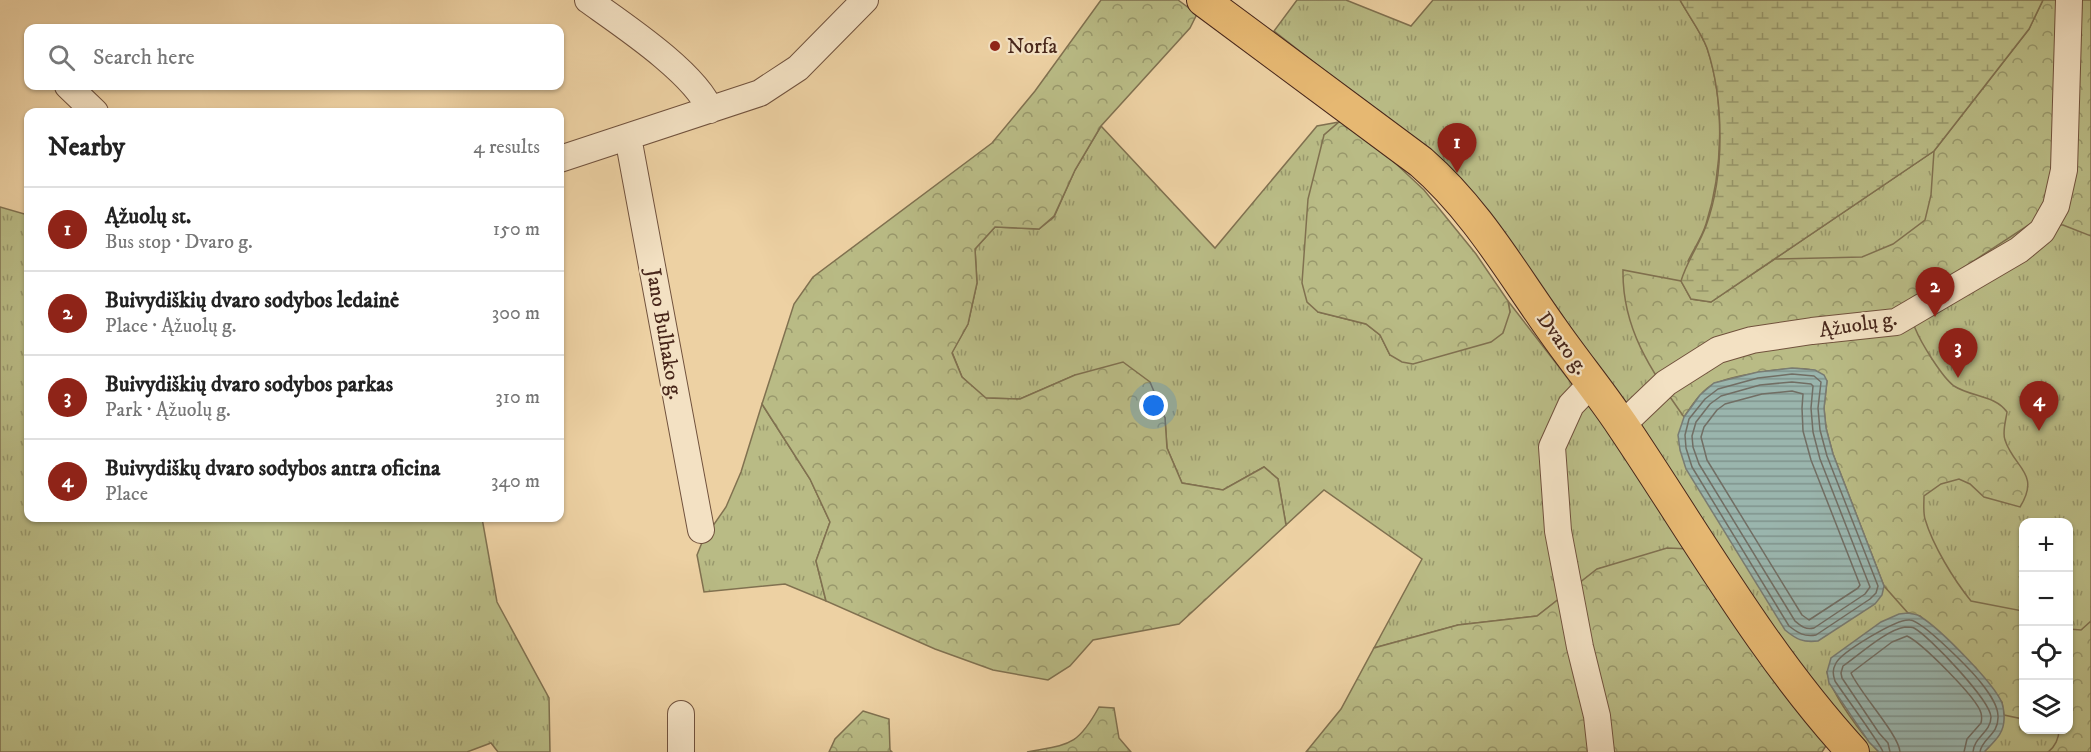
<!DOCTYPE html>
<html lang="en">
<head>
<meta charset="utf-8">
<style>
  body { margin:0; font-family:"IM FELL DW Pica",serif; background:#f6f6f6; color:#222 }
  .controls { position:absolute; right:18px; bottom:18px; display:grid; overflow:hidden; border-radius:12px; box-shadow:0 2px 4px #0004 }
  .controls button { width:54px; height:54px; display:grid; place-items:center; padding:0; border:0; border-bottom:2px solid #e0e0e0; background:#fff; color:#222; font:30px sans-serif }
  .you { position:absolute; left:1154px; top:406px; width:21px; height:21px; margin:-15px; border:4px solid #fff; border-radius:50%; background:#1a73e8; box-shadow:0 0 0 9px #1a73e833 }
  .badge { display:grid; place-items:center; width:39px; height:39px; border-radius:50%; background:#8f2418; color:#fff; font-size:20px; font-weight:700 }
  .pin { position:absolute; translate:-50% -50px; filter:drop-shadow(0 2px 3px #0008) }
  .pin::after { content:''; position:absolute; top:32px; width:21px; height:18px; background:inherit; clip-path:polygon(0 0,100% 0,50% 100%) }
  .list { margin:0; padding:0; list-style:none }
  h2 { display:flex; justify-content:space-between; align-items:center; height:78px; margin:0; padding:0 24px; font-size:26px }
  h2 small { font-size:20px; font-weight:400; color:#767676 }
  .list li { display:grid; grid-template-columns:39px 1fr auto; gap:18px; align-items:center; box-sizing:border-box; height:84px; padding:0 24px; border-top:2px solid #e0e0e0 }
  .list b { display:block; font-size:22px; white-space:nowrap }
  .list p { margin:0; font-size:20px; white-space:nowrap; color:#767676 }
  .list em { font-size:20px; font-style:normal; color:#767676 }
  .icon { flex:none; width:33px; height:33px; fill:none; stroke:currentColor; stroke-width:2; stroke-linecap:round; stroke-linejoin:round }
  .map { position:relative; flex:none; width:2091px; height:752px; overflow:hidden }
  .search { position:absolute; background:#fff; box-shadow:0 2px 4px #0004; left:24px; top:24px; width:540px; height:66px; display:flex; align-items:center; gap:15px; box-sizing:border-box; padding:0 21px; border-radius:12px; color:#767676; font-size:22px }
  .panel { position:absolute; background:#fff; box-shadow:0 2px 4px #0004; left:24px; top:108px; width:540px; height:414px; border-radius:12px }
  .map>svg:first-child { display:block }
  .grass { fill:url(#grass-tufts); stroke:#807150; stroke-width:1.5; fill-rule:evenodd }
  .forest { fill:url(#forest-crowns); stroke:#807150; stroke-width:1.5 }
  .wetland { fill:url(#wetland-marsh); stroke:#807150; stroke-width:1.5 }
  .water { fill:url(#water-rules); stroke:#797c73; stroke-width:1.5 }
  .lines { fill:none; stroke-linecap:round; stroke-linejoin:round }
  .shore { stroke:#716e64; stroke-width:1.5 }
  .minor-casing { stroke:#71523d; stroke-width:28 }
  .major-casing { stroke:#48271b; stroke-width:34 }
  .minor { stroke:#f3e1c3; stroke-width:26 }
  .major { stroke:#e6b872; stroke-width:32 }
  .poi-dot { fill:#8f2418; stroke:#f3e1c3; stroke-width:2 }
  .labels { text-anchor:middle; stroke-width:4.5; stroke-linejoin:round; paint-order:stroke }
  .poi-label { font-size:21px; fill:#48271b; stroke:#f3e1c3; text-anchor:start }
  .street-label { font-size:21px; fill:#48271b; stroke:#f3e1c3 }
</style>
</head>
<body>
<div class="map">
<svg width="2091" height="752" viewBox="0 0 2091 752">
  <defs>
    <pattern id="grass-tufts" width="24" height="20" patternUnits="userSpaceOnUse" patternTransform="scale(1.5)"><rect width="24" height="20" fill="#b9bb85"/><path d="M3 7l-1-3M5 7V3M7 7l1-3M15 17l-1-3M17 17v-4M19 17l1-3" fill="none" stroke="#98986c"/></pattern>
    <pattern id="forest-crowns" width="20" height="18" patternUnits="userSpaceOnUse" patternTransform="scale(1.5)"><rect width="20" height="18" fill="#b9bb85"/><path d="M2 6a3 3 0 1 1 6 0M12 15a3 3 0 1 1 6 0" fill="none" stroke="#98986c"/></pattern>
    <pattern id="wetland-marsh" width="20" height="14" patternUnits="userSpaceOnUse" patternTransform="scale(1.5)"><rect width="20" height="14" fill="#b9bb85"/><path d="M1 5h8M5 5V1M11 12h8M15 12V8" fill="none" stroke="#98986c"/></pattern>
    <pattern id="water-rules" width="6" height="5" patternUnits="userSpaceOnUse" patternTransform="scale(1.5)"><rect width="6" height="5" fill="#9ab5ad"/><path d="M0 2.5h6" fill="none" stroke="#80938c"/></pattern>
  </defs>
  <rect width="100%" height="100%" fill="#edd1a3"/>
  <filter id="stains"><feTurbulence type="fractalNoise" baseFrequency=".00333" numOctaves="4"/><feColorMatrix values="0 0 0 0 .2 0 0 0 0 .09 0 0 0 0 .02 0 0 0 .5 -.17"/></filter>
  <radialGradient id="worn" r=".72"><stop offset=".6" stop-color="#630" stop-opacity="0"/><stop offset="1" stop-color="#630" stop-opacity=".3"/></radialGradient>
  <path class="grass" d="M1297,0H1346L1411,26L1433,0H1680C1688,15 1701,31 1707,48C1725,101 1723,171 1706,224C1702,237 1694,249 1688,261L1711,302L1934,151L2029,29L2043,0H2091V752H1984C1996,740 2003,732 2004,715L1827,672C1832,695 1862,735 1879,752H1867L1758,608L1618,393L1540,285L1421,146L1274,31ZM2024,522H2068V730H2024Z
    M1339,122L1324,135L1318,312L1366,324L1380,335L1390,355L1510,312L1508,301L1600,420L1691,549L1598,569L1537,616L1458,625L1374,648L1422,559L1324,490L1286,525L1278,479L1264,467L1223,490L1182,483L1167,448L1165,418L1075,375L1020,399L985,398L962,377L952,352L968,324L977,283L975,249L995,227L1039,229L1054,217L1075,170L1101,126L1215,248L1317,126Z
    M0,207L28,215V518H482L497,602L549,698L550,752H498L491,743L467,752H0Z
    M762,404L810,479L830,522L816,561L826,601L785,584L704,592L697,555L703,540L726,507L741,472Z"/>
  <path class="forest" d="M1101,0H1178L1197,14L1190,28L1101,126L1075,170L1054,216L1039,229L995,227L975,249L977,283L968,324L952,353L962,377L986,398L1020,399L1075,375L1123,362L1150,382L1165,418L1167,448L1182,483L1223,490L1264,467L1278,479L1286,525L1179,624L1093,640L1070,666L1048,680L993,670L935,649L826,601L816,561L830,522L810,479L762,404L794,304L813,277L992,143L1035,91Z
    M2043,0H2091V236L2063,225L2030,224L1914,300C1914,309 1912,319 1915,328C1921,343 1942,377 1954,386C1971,397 1995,395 2007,412C2006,420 2002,432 2005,440C2014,468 2041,473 2020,507L1984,497L1970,484L1959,479L1941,484L1924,496C1924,503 1923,512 1925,519C1933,546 1954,580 1971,601L2023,611V719L2004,715L2002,702L1920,616L1908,613L1884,586L1833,454L1826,428L1824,408L1827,381C1824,378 1820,374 1817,372C1801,362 1733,376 1716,383C1702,389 1692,405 1684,417C1651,370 1622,329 1623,270L1681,281L1691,299L1711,302L1775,259L1862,257L1893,244L1925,220L1931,195L1934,151L2029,29Z
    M1339,122L1349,123L1362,132L1424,190L1476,254L1508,301L1510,312L1503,333L1491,342L1413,364L1402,362L1390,355L1380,335L1366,324L1318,312L1307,302L1302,283L1308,199L1324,135Z
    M1667,548L1691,549L1829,741L1822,752H1306L1341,709L1374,648L1458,625L1537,616L1597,569Z
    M2091,621V752H2048C2055,747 2059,738 2059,730H2068L2069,629L2081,630Z
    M1099,707L1114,708L1119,738L1131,752H1027C1069,744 1077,747 1099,707Z
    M863,711L889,719L890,750L892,752H829L835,739Z"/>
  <path class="wetland" d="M1680,0H2043L2029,29L1934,151L1711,302L1691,299L1681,281C1687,261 1699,245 1706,226C1725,174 1724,100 1707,48C1701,32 1688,15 1680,0Z"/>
  <path class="water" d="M1792,368L1815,370L1824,375L1827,381L1824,408L1826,428L1833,454L1884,586L1882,595L1875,604L1818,641C1803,643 1796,639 1785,630L1686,469L1680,450L1678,435L1684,417L1700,395L1714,383L1758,372Z
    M1908,613C1912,614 1918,614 1921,617C1940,629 1994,683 2002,703C2003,706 2004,712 2004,716C2005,733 1995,741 1984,752H1879L1869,742L1829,683L1827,672L1831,658L1881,622L1899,614Z"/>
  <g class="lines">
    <path class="shore" d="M1792,374L1814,376L1821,382L1818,408L1820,430L1827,456L1878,586L1876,593L1870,599L1816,635C1804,637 1798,633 1789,626L1692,467L1686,448L1685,435L1689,419L1705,399L1718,389L1758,378Z
      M1792,382L1811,384L1813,386L1811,408L1813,432L1820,459L1870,587L1865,594L1814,628C1805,630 1801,626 1795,621L1699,464L1693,447L1692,436L1696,422L1710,404L1721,396L1760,385Z
      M1792,391L1803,394L1802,408L1803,431L1811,460L1860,585L1858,588L1809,620L1802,615L1707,460L1701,437L1704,427L1717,410L1725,404L1762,394Z
      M1883,752C1882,746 1842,692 1835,681C1833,675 1832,670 1836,663C1842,652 1897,618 1910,620C1923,621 1972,671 1982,684C1989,693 1998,705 1998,716C1999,735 1982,738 1980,752
      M1890,752L1888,743L1879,733L1842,678L1841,673L1843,666C1859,655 1886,630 1905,627C1907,627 1912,627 1914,628C1929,636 1990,700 1991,717C1991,732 1974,737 1973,752
      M1900,752C1899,735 1860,693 1851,673L1892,642L1907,636C1922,643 1977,698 1981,713C1982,717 1982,719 1981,723L1967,739L1964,752"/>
    <defs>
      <path id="minor" d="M588,0C620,23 696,73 710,110
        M68,86L95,112
        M628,137L701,530
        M560,159L760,93L798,68L865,0
        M1592,383L1571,405L1552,447L1558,531L1580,647L1597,716L1601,752
        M1622,425L1666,383L1718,350L1752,340L1812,331L1896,322L2019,250L2042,231L2056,206L2064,170L2069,0
        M681,752V714"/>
      <path id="major" d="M1203,0L1421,162C1476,210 1510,270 1552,329C1575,362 1600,392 1622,425C1697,536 1763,654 1853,752"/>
    </defs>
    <use href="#minor" class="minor-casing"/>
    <use href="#major" class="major-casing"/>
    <use href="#minor" class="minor"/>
    <use href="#major" class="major"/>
  </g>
  <circle class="poi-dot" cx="995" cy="46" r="6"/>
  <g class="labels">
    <g class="poi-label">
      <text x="1007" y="53">Norfa</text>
    </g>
    <g class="street-label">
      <text transform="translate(1858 324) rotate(-9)" y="7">Ąžuolų g.</text>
      <text transform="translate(665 334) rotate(80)" y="7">Jano Bulhako g.</text>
      <text transform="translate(1563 343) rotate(54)" y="7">Dvaro g.</text>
    </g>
  </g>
  <rect width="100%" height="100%" filter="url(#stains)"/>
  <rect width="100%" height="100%" fill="url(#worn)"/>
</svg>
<div class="controls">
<button>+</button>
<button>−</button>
<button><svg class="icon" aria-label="locate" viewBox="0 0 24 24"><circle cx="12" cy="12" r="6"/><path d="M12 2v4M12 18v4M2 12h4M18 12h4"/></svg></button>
<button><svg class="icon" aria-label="layers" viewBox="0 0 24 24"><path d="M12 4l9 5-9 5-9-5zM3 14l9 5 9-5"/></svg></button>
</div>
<div class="you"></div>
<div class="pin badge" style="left:1457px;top:173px">1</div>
<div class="pin badge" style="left:1935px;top:317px">2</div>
<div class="pin badge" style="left:1958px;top:378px">3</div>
<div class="pin badge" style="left:2039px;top:431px">4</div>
<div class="search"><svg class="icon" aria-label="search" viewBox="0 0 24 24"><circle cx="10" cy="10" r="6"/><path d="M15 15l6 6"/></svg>Search here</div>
<section class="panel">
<h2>Nearby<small>4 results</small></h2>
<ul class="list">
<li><span class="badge">1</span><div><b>Ąžuolų st.</b><p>Bus stop · Dvaro g.</p></div><em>150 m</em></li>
<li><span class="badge">2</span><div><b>Buivydiškių dvaro sodybos ledainė</b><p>Place · Ąžuolų g.</p></div><em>300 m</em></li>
<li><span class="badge">3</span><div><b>Buivydiškių dvaro sodybos parkas</b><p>Park · Ąžuolų g.</p></div><em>310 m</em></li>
<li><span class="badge">4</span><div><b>Buivydiškų dvaro sodybos antra oficina</b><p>Place</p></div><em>340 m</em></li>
</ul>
</section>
</div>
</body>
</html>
